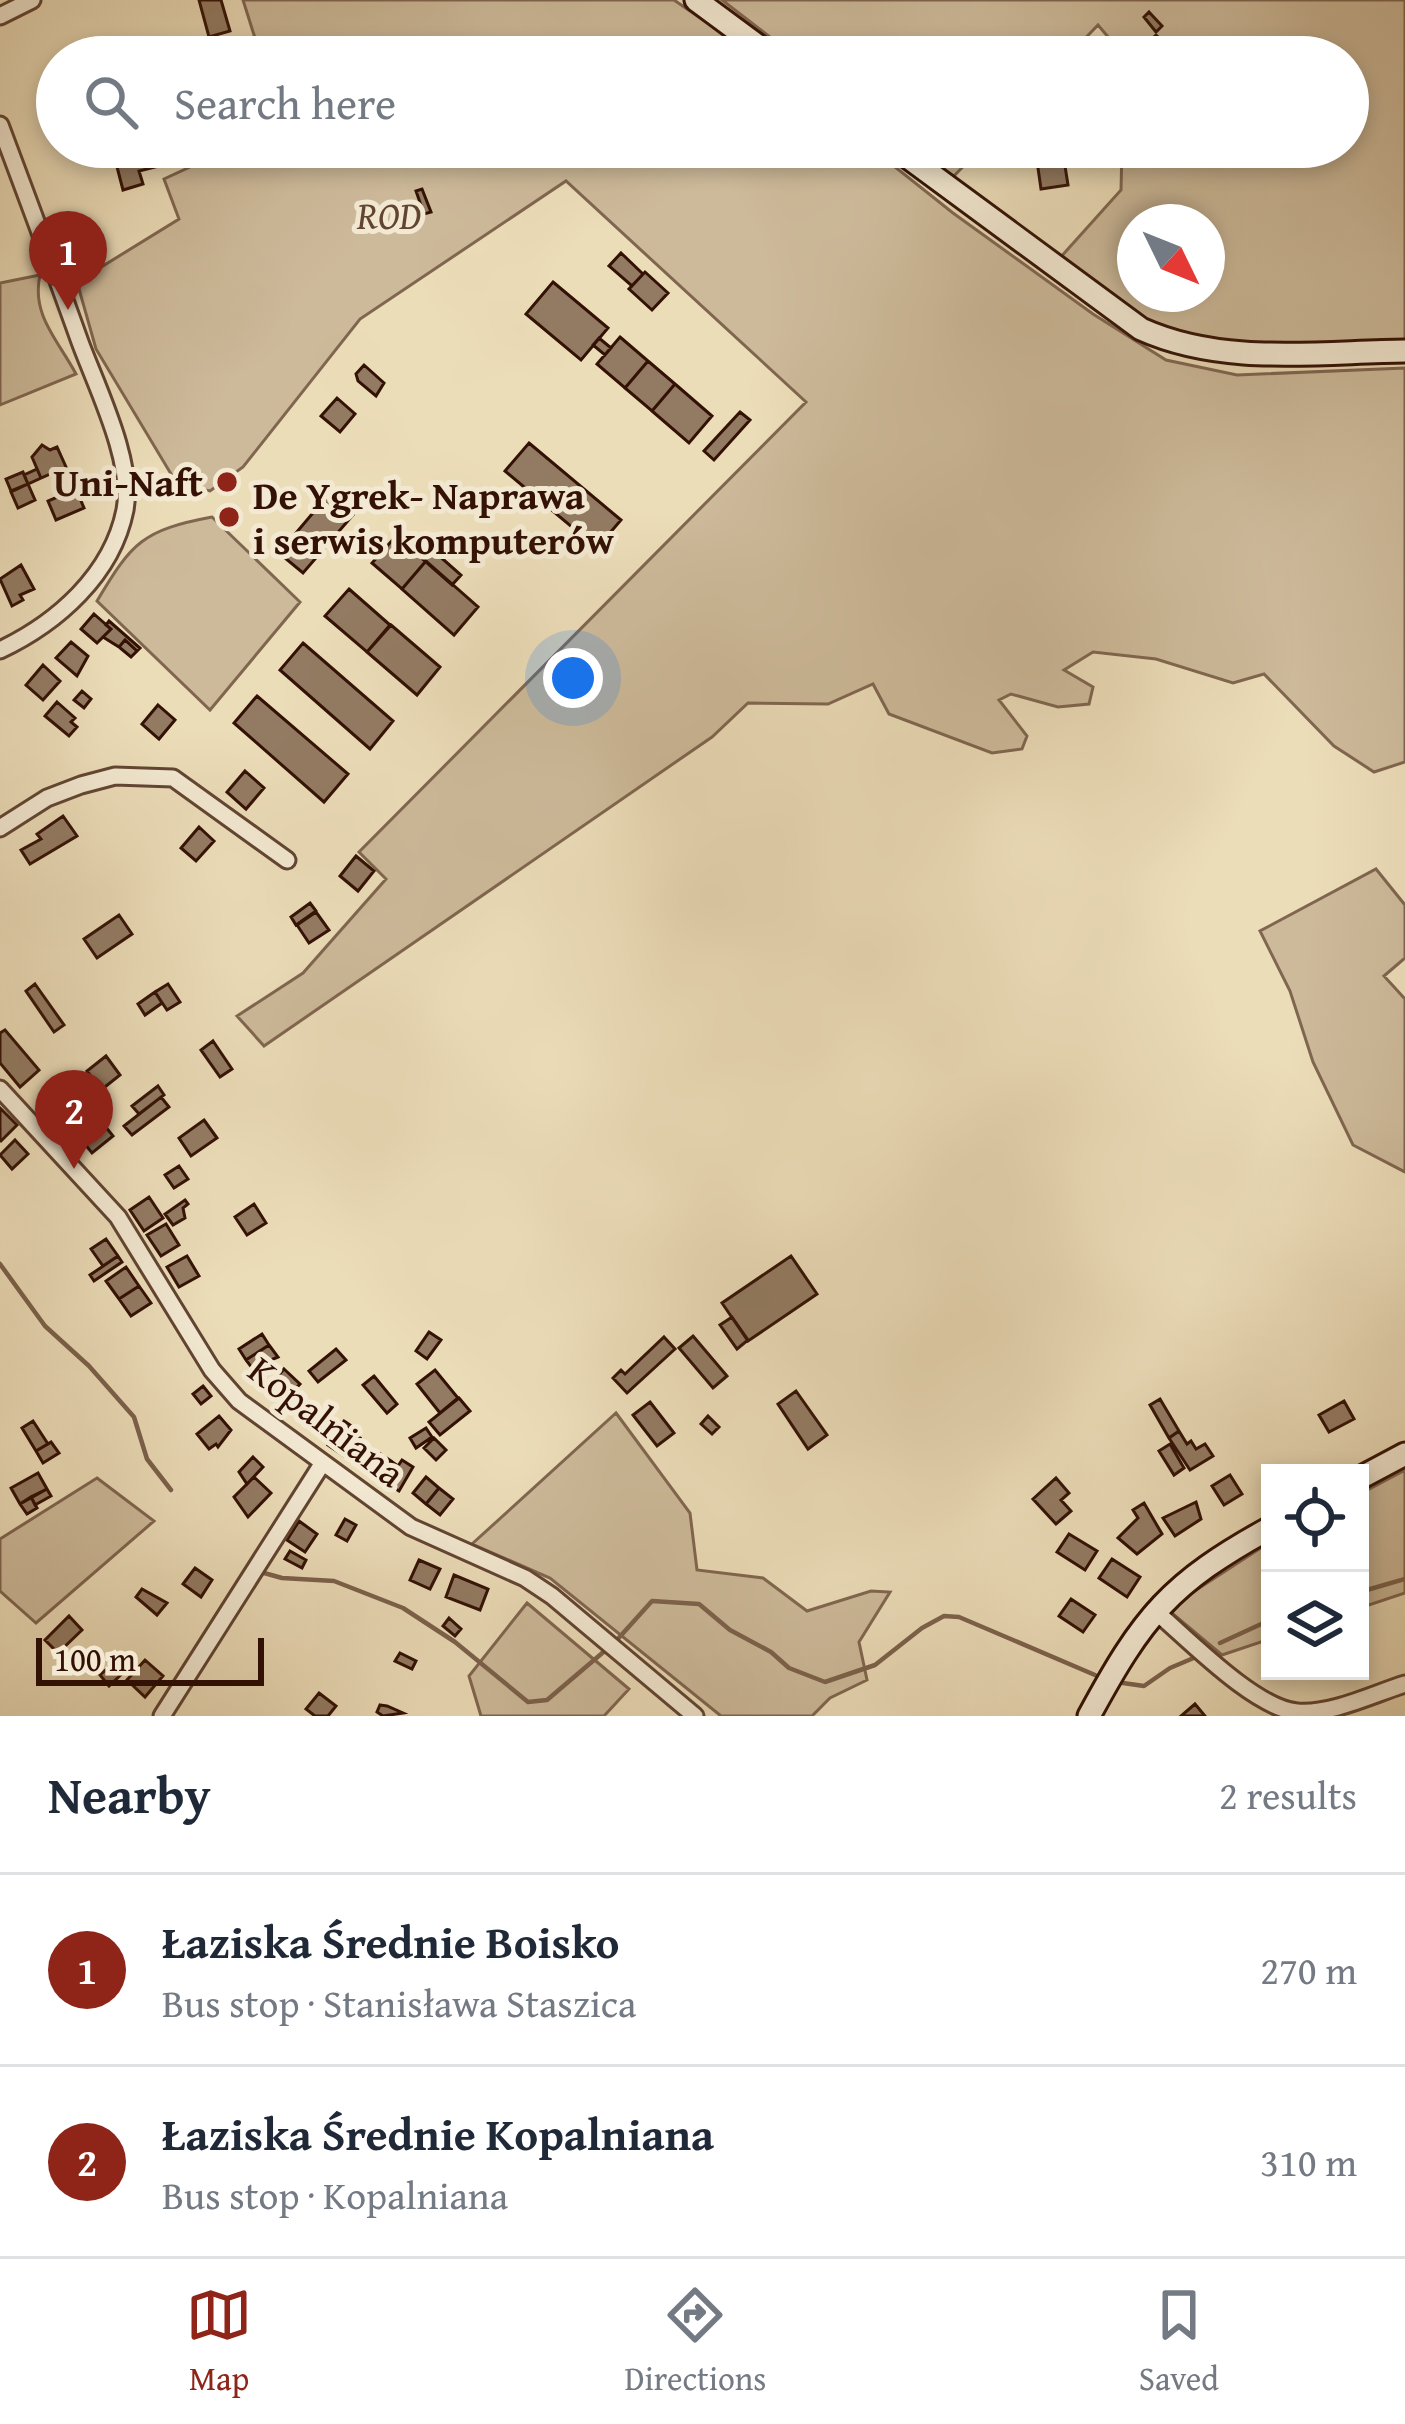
<!DOCTYPE html>
<html lang="en">
<head>
<meta charset="utf-8">
<style>
  body { margin:0; font-family:"Gentium Book Plus",serif; background:#f2f2f3; color:#1f2937 }
  .controls { position:absolute; right:36px; bottom:36px; display:grid; overflow:hidden; border-radius:0px; box-shadow:0 6px 18px #0003 }
  .controls button { width:108px; height:108px; display:grid; place-items:center; padding:0; border:0; border-bottom:3px solid #e0e1e3; background:#fff; color:#1f2937; font:60px sans-serif }
  .compass { position:absolute; left:1117px; top:204px; width:108px; height:108px; border-radius:50%; background:#fff; box-shadow:0 6px 18px #0003; rotate:133deg }
  .scale { position:absolute; left:36px; bottom:30px; width:228px; box-sizing:border-box; padding-left:12px; border:6px solid #331105; border-top:0; font-size:33px; line-height:42px; white-space:nowrap; color:#331105; -webkit-text-stroke:9px #f3e9d2; paint-order:stroke }
  .you { position:absolute; left:573px; top:678px; width:42px; height:42px; margin:-30px; border:9px solid #fff; border-radius:50%; background:#1a73e8; box-shadow:0 0 0 18px #1a73e833 }
  .badge { display:grid; place-items:center; width:78px; height:78px; border-radius:50%; background:#8f2418; color:#fff; font-size:39px; font-weight:700 }
  .pin { position:absolute; translate:-50% -99px; filter:drop-shadow(0 3px 6px #0008) }
  .pin::after { content:''; position:absolute; top:63px; width:42px; height:36px; background:inherit; clip-path:polygon(0 0,100% 0,50% 100%) }
  .list { margin:0; padding:0; list-style:none }
  h2 { display:flex; justify-content:space-between; align-items:center; height:156px; margin:0; padding:0 48px; font-size:51px }
  h2 small { font-size:39px; font-weight:400; color:#747a83 }
  .list li { display:grid; grid-template-columns:78px 1fr auto; gap:36px; align-items:center; box-sizing:border-box; height:192px; padding:0 48px; border-top:3px solid #e0e1e3 }
  .list b { display:block; font-size:45px; white-space:nowrap }
  .list p { margin:0; font-size:39px; white-space:nowrap; color:#747a83 }
  .list em { font-size:39px; font-style:normal; color:#747a83 }
  .icon { flex:none; width:66px; height:66px; fill:none; stroke:currentColor; stroke-width:2; stroke-linecap:round; stroke-linejoin:round }
  .map { position:relative; flex:none; width:1405px; height:1716px; overflow:hidden }
  .search { position:absolute; background:#fff; box-shadow:0 6px 18px #0003; left:36px; right:36px; top:36px; height:132px; display:flex; align-items:center; gap:30px; box-sizing:border-box; padding:0 42px; border-radius:66px; color:#747a83; font-size:45px }
  .sheet { height:540px; background:#fff }
  nav { display:flex; justify-content:space-around; align-items:center; box-sizing:border-box; height:168px; border-top:3px solid #e0e1e3; background:#fff; font-size:33px; color:#747a83 }
  nav a { display:grid; justify-items:center; gap:6px }
  nav .on { color:#8f2418 }
  .map>svg:first-child { display:block }
  .green { fill:#cdba9a; stroke:#806650; stroke-width:3; fill-rule:evenodd }
  .lines { fill:none; stroke-linecap:round; stroke-linejoin:round }
  .stream { stroke:#7c624c; stroke-width:4.5 }
  .building { fill:#937b63; stroke:#331105; stroke-width:3 }
  .street-casing { stroke:#614432; stroke-width:21 }
  .secondary-casing { stroke:#331105; stroke-width:27 }
  .street { stroke:#f3e9d2; stroke-width:15 }
  .secondary { stroke:#f3e9d2; stroke-width:21 }
  .poi-dot { fill:#8f2418; stroke:#f3e9d2; stroke-width:4.5 }
  .labels { text-anchor:middle; stroke-width:10; stroke-linejoin:round; paint-order:stroke }
  .park-label { font-size:39px; font-style:italic; fill:#614432; stroke:#f3e9d2 }
  .poi-label { font-size:39px; font-weight:bold; fill:#331105; stroke:#f3e9d2; text-anchor:end }
  .street-label { font-size:39px; fill:#331105; stroke:#f3e9d2 }
</style>
</head>
<body>
<div class="map">
<svg width="1405" height="1716" viewBox="0 0 1405 1716">
  <rect width="100%" height="100%" fill="#ecddb9"/>
  <filter id="stains"><feTurbulence type="fractalNoise" baseFrequency=".00167" numOctaves="4"/><feColorMatrix values="0 0 0 0 .2 0 0 0 0 .09 0 0 0 0 .02 0 0 0 .5 -.17"/></filter>
  <radialGradient id="worn" r=".72"><stop offset=".6" stop-color="#630" stop-opacity="0"/><stop offset="1" stop-color="#630" stop-opacity=".3"/></radialGradient>
  <path class="green" d="M243,0H674L757,57H261Z
    M722,0H1405V344H1239L1170,336L1059,259L1121,190L1122,147H1348V57H1125L1098,25L1067,57H796ZM1135,222H1207V294H1135Z
    M214,147H870L953,213L1093,314L1166,360L1237,375L1405,368V762L1374,772L1334,746L1264,674L1233,683L1156,659L1093,652L1064,670L1093,687L1089,704L1058,707L1011,694L999,700L1027,736L1022,749L992,753L889,714L873,684L828,704L748,703L712,737L264,1046L237,1016L303,973L386,879L359,852L806,402L566,181L360,319L243,467L210,491L177,484L96,349L77,282L179,219L164,179L216,155Z
    M913,147H982L952,178Z
    M40,275C31,315 58,340 76,374L0,405V283Z
    M212,517L300,602L210,710L97,601C132,542 143,530 212,517Z
    M1376,869L1405,905V958L1384,976L1405,999V1172L1353,1145L1313,1062L1290,991L1260,931Z
    M616,1413L690,1513L697,1570L763,1578L807,1611L871,1591L890,1592L859,1642L867,1680L830,1698L812,1716H721L550,1578L472,1544Z
    M1405,1470V1593L1360,1608V1494Z
    M97,1478L154,1521L36,1623L0,1591V1539Z
    M1270,1542V1639L1222,1655L1167,1609Z
    M527,1603L629,1689L604,1716H481L469,1676Z"/>
  <g class="lines">
    <path class="stream" d="M0,1264L45,1326L89,1366L134,1417L147,1459L171,1490
      M257,1571L282,1578L334,1581L403,1608L455,1642L528,1702L547,1700L607,1649
      M1360,1592L1405,1579
      M616,1641L652,1601L699,1604L730,1630L771,1652L789,1668L825,1682L875,1665L922,1628L944,1616L959,1617L1095,1675
      M1220,1643L1270,1620
      M1123,1683L1144,1686L1170,1668L1196,1657"/>
  </g>
  <path class="building" d="M199,0H221L230,31L209,37Z
    M1149,12L1162,26L1156,32L1144,17Z
    M1156,35L1168,46L1157,57L1145,46Z
    M1103,44L1117,57H1085L1095,52Z
    M1035,147H1062L1068,185L1041,189Z
    M1118,147H1126V163H1118Z
    M176,148L179,161L139,171L143,184L123,190L116,163Z
    M422,189L431,212L424,214L416,191Z
    M621,253L643,274L632,286L609,266Z
    M645,272L668,293L652,310L629,289Z
    M553,282L608,328L581,360L526,314Z
    M620,337L648,361L625,388L597,364Z
    M599,338L611,348L605,355L593,345Z
    M648,361L675,384L652,411L625,388Z
    M364,365L384,383L376,396L358,381L356,374Z
    M675,384L712,416L689,443L652,411Z
    M337,398L355,414L340,432L321,416Z
    M740,412L750,420L714,460L704,451Z
    M529,443L621,520L597,548L505,471Z
    M42,445L50,450L57,447L66,467L41,478L32,457Z
    M37,469L41,478L28,484L24,475Z
    M23,472L28,484L11,491L6,479Z
    M28,484L35,500L18,508L11,492Z
    M76,489L84,508L56,520L48,501Z
    M329,494L353,515L303,573L279,553Z
    M396,536L426,561L402,589L372,563Z
    M428,546L461,575L452,585L419,556Z
    M426,561L478,607L454,635L402,589Z
    M21,565L34,589L20,595L23,600L12,606L0,579Z
    M349,589L390,625L367,652L325,616Z
    M94,614L111,629L97,643L81,629Z
    M109,621L140,648L137,651L125,640L119,647L103,637L111,629L106,625Z
    M391,625L440,667L417,695L367,652Z
    M125,640L137,651L131,657L119,647Z
    M71,642L88,656L77,676L56,658Z
    M303,643L393,721L370,749L280,670Z
    M43,665L60,681L43,700L26,685Z
    M82,691L91,699L84,708L74,700Z
    M257,696L348,774L324,802L234,723Z
    M57,702L75,718L71,722L77,727L69,736L45,716Z
    M158,705L175,720L159,739L142,724Z
    M245,771L264,788L246,809L227,792Z
    M63,816L77,836L30,864L21,850L41,839L37,834Z
    M199,827L214,841L196,861L181,848Z
    M356,856L374,871L358,891L340,876Z
    M310,903L316,911L296,925L291,917Z
    M316,912L329,930L309,943L297,925Z
    M119,915L132,934L97,958L84,939Z
    M35,984L64,1025L54,1032L26,991Z
    M168,984L180,1002L167,1010L155,992Z
    M155,992L162,1003L145,1015L138,1004Z
    M5,1030L39,1070L20,1087L0,1063V1033Z
    M213,1041L232,1069L220,1077L201,1050Z
    M106,1056L120,1075L101,1090L87,1071Z
    M158,1086L164,1095L139,1114L132,1106Z
    M161,1097L169,1107L132,1135L124,1126Z
    M0,1108L17,1125L1,1141L0,1140Z
    M204,1120L217,1138L191,1156L179,1138Z
    M101,1121L113,1136L92,1153L80,1138Z
    M15,1140L28,1154L12,1169L0,1155Z
    M179,1166L188,1179L174,1188L165,1175Z
    M149,1197L163,1218L144,1231L130,1210Z
    M185,1200L188,1204L183,1208L185,1218L173,1225L165,1214Z
    M254,1204L266,1223L247,1235L235,1217Z
    M166,1224L179,1245L161,1256L147,1235Z
    M106,1239L118,1256L103,1266L91,1249Z
    M118,1256L122,1262L94,1281L90,1275Z
    M187,1256L199,1276L179,1287L167,1267Z
    M791,1256L817,1294L748,1341L722,1303Z
    M126,1267L139,1286L119,1299L106,1281Z
    M139,1286L151,1303L131,1316L119,1299Z
    M732,1317L748,1340L737,1349L720,1325Z
    M429,1332L441,1340L427,1359L416,1351Z
    M262,1334L269,1345L246,1360L239,1349Z
    M693,1336L727,1376L713,1388L679,1348Z
    M664,1337L675,1349L627,1393L613,1378L621,1370L625,1374Z
    M269,1345L278,1357L252,1368L246,1360Z
    M336,1349L346,1360L318,1382L309,1371Z
    M284,1369L300,1384L284,1401L269,1386Z
    M435,1370L458,1398L440,1413L417,1384Z
    M374,1376L397,1404L387,1413L363,1385Z
    M203,1386L211,1396L201,1404L193,1394Z
    M796,1391L827,1435L808,1449L778,1404Z
    M459,1398L470,1411L440,1435L429,1422Z
    M1160,1399L1179,1431L1169,1438L1150,1405Z
    M1344,1401L1354,1419L1329,1432L1319,1415Z
    M650,1402L674,1433L657,1446L633,1415Z
    M219,1416L231,1430L218,1447L216,1444L209,1449L197,1434Z
    M708,1416L719,1427L712,1434L701,1424Z
    M33,1421L48,1444L36,1451L22,1428Z
    M344,1421L350,1425L347,1430L360,1438L347,1458L328,1445Z
    M426,1428L432,1437L416,1448L410,1438Z
    M1179,1431L1187,1444L1191,1441L1196,1449L1205,1444L1213,1456L1190,1470L1169,1438Z
    M434,1438L446,1450L436,1460L424,1448Z
    M51,1442L59,1453L43,1463L36,1451Z
    M1170,1444L1184,1468L1174,1475L1159,1451Z
    M376,1451L391,1461L379,1479L364,1469Z
    M253,1457L263,1467L247,1484L239,1472Z
    M402,1460L413,1467L399,1491L379,1479L391,1461L398,1466Z
    M38,1473L47,1489L20,1504L11,1488Z
    M1230,1475L1242,1494L1224,1505L1212,1486Z
    M254,1477L271,1493L248,1517L234,1497Z
    M426,1477L439,1488L426,1504L413,1493Z
    M1056,1478L1069,1493L1061,1500L1071,1511L1056,1524L1033,1499Z
    M439,1488L453,1499L440,1515L426,1504Z
    M47,1489L51,1496L35,1505L31,1497Z
    M31,1497L37,1508L27,1514L20,1504Z
    M1196,1502L1201,1519L1175,1536L1163,1518Z
    M1144,1503L1162,1534L1137,1554L1118,1538L1138,1518L1133,1510Z
    M345,1519L356,1525L347,1541L336,1535Z
    M299,1521L317,1534L305,1552L287,1540Z
    M1069,1534L1097,1551L1085,1570L1057,1552Z
    M290,1551L306,1560L302,1568L285,1559Z
    M1112,1559L1140,1577L1127,1597L1099,1578Z
    M419,1560L440,1569L430,1589L410,1580Z
    M195,1568L212,1580L201,1597L183,1584Z
    M454,1575L488,1589L480,1610L446,1597Z
    M142,1589L167,1603L157,1615L136,1597Z
    M1071,1599L1095,1615L1083,1632L1059,1616Z
    M69,1616L82,1630L58,1653L45,1640Z
    M449,1618L461,1629L455,1636L443,1626Z
    M400,1653L416,1661L412,1669L395,1661Z
    M91,1655L100,1666L91,1673L82,1663Z
    M118,1659L127,1669L109,1686L100,1675Z
    M145,1660L163,1676L145,1697L127,1680Z
    M319,1693L336,1706L328,1716H315L306,1709Z
    M1195,1704L1205,1716H1181Z
    M380,1705L387,1706L403,1713L383,1716L377,1712Z"/>
  <g class="lines">
    <defs>
      <path id="street" d="M0,16L32,0
        M0,125C27,197 54,269 80,342C97,388 134,462 125,510C112,575 57,623 0,650
        M0,828L47,798L81,785L115,776L173,778L287,860
        M0,1089L118,1217L212,1370L239,1401L411,1527L525,1578L552,1596L695,1716
        M1154,1610C1187,1638 1254,1708 1297,1712C1331,1715 1373,1694 1405,1684
        M162,1716L322,1464"/>
      <path id="secondary" d="M696,0L773,57
        M894,147L1141,329C1223,366 1317,352 1405,351
        M1360,1478L1405,1454
        M1089,1716C1143,1616 1170,1583 1270,1528"/>
    </defs>
    <use href="#street" class="street-casing"/>
    <use href="#secondary" class="secondary-casing"/>
    <use href="#street" class="street"/>
    <use href="#secondary" class="secondary"/>
  </g>
  <g class="poi-dot">
    <circle cx="227" cy="482" r="12"/>
    <circle cx="229" cy="517" r="12"/>
  </g>
  <g class="labels">
    <g class="park-label">
      <text x="389" y="229">ROD</text>
    </g>
    <g class="poi-label">
      <text x="203" y="496">Uni-Naft</text>
      <text x="253" y="509" text-anchor="start">De Ygrek- Naprawa<tspan x="253" dy="45">i serwis komputerów</tspan></text>
    </g>
    <g class="street-label">
      <text transform="translate(327 1421) rotate(38)" y="14">Kopalniana</text>
    </g>
  </g>
  <rect width="100%" height="100%" filter="url(#stains)"/>
  <rect width="100%" height="100%" fill="url(#worn)"/>
</svg>
<div class="controls">
<button><svg class="icon" aria-label="locate" viewBox="0 0 24 24"><circle cx="12" cy="12" r="6"/><path d="M12 2v4M12 18v4M2 12h4M18 12h4"/></svg></button>
<button><svg class="icon" aria-label="layers" viewBox="0 0 24 24"><path d="M12 4l9 5-9 5-9-5zM3 14l9 5 9-5"/></svg></button>
</div>
<svg class="compass" viewBox="-18 -18 36 36"><path d="M0-13l5 13h-10z" fill="#e53935"/><path d="M0 13l5-13h-10z" fill="#747a83"/></svg>
<div class="scale">100 m</div>
<div class="you"></div>
<div class="pin badge" style="left:68px;top:310px">1</div>
<div class="pin badge" style="left:74px;top:1169px">2</div>
<div class="search"><svg class="icon" aria-label="search" viewBox="0 0 24 24"><circle cx="10" cy="10" r="6"/><path d="M15 15l6 6"/></svg>Search here</div>
</div>
<section class="sheet">
<h2>Nearby<small>2 results</small></h2>
<ul class="list">
<li><span class="badge">1</span><div><b>Łaziska Średnie Boisko</b><p>Bus stop · Stanisława Staszica</p></div><em>270 m</em></li>
<li><span class="badge">2</span><div><b>Łaziska Średnie Kopalniana</b><p>Bus stop · Kopalniana</p></div><em>310 m</em></li>
</ul>
</section>
<nav>
<a class="on"><svg class="icon" aria-label="map" viewBox="0 0 24 24"><path d="M3 6l6-2 6 2 6-2v14l-6 2-6-2-6 2zM9 4v14M15 6v14"/></svg>Map</a>
<a><svg class="icon" aria-label="directions" viewBox="0 0 24 24"><path d="M12 3l9 9-9 9-9-9zM9 14v-3h6M13 9l2 2-2 2"/></svg>Directions</a>
<a><svg class="icon" aria-label="saved" viewBox="0 0 24 24"><path d="M7 4h10v16l-5-4-5 4z"/></svg>Saved</a>
</nav>
</body>
</html>
